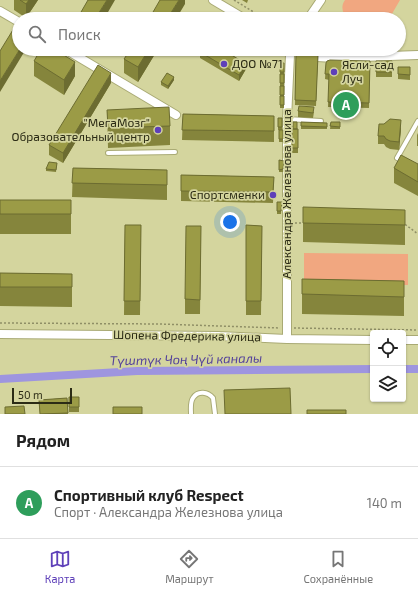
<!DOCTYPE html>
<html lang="ru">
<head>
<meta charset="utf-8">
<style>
  body { margin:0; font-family:"Exo 2",sans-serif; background:#f6f6f6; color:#222 }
  .controls { position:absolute; right:12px; bottom:12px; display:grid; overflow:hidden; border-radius:4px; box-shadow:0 1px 3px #0004 }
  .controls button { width:36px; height:36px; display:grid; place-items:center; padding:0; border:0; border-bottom:1px solid #e0e0e0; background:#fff; color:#222; font:20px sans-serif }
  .scale { position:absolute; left:12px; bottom:10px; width:60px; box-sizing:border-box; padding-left:4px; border:2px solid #2b2b15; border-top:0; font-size:11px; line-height:14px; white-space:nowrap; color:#2b2b15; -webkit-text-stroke:3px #d4d59e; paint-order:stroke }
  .you { position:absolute; left:230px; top:222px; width:14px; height:14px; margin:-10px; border:3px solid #fff; border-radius:50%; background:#1a73e8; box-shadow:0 0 0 6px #1a73e833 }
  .badge { display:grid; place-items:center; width:26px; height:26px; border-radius:50%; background:#5e40b9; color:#fff; font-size:13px; font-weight:700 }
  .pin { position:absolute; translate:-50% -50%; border:2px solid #fff; box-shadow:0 1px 4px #0006 }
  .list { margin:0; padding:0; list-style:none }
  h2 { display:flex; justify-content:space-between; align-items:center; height:52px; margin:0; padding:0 16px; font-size:17px }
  h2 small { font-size:13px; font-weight:400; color:#767676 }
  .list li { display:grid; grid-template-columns:26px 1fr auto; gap:12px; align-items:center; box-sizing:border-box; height:72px; padding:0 16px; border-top:1px solid #e0e0e0 }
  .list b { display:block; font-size:15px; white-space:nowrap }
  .list p { margin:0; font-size:13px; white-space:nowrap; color:#767676 }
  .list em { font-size:13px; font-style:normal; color:#767676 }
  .icon { flex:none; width:22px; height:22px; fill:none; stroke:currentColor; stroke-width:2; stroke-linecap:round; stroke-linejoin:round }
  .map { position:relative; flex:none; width:418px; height:414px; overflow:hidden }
  .search { position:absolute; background:#fff; box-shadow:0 1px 3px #0004; left:12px; right:12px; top:12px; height:44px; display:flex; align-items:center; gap:10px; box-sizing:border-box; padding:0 14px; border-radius:22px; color:#767676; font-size:15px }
  .sheet { height:124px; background:#fff }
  nav { display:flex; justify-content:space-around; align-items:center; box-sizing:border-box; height:56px; border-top:1px solid #e0e0e0; background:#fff; font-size:11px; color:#767676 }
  nav a { display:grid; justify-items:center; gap:2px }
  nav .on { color:#5e40b9 }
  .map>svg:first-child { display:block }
  .green { fill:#f1a780 }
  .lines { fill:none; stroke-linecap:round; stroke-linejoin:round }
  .canal { stroke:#9e95df; stroke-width:8 }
  .service-casing { stroke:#a9aa74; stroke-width:6 }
  .minor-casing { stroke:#a9aa74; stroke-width:10 }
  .path { stroke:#8f8f66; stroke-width:1.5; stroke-dasharray:2 2; stroke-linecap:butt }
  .service { stroke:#fff; stroke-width:4 }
  .minor { stroke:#fff; stroke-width:8 }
  .wall { fill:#85853c }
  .shaded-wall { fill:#6c6c31 }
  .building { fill:#9b9b46; stroke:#6c6c31 }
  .poi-dot { fill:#5e40b9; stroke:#d4d59e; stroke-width:1.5 }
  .labels { text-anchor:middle; stroke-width:3.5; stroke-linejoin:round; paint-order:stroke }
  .poi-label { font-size:12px; fill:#2b2b15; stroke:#d4d59e; text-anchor:start }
  .street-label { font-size:12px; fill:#2b2b15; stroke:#d4d59e }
  .water-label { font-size:13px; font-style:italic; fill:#54429a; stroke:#d4d59e }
</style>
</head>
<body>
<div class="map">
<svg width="418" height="414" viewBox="0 0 418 414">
  <rect width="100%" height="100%" fill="#d4d59e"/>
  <path class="green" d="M345,0H400L389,19H347C343,13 340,7 345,0Z
    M304,253L408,254V285L304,284Z"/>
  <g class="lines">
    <path class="canal" d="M403,369H418
      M0,379L137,371L373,369"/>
    <defs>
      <path id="service" d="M287,119L321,121
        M108,153L175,152
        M404,162L397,158L418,121
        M191,414C191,409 190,402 193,398C198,390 208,392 213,398L215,414"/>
      <path id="minor" d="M213,0L245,19
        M0,11L19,22
        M308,19L321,0
        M65,49L176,115
        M296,49L307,54L317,57L334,58L418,55
        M0,334L218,336L287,339L373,340
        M287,339V119L290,55L291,49
        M403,340H418"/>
    </defs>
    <use href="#service" class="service-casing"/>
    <use href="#minor" class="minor-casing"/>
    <path class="path" d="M234,0L265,19
      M295,223H303
      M405,225H406L418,234
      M0,323L160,324L219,326L280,328
      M294,328L418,330"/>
    <use href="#service" class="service"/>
    <use href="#minor" class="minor"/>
  </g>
  <path class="wall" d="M14,0H38L26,18L14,10Z
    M242,0H248L247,3Z
    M79,49H86L84,52Z
    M131,49H158L138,82L124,73V59Z
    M224,49H235L232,55L246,69L239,81L200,58V52L224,50Z
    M239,49H256L251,56Z
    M280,49H284V56H280Z
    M296,55H318L316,106L295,105Z
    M34,61L75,76L64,95L34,76Z
    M370,61L369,108L328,107L329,80L325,79L326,63Z
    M376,61H392V77H376Z
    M280,63H284V86H280Z
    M398,67H410V80L398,79Z
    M174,80L168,89L161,85V82Z
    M111,83L63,163L49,155V145Z
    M280,86H284V108H280Z
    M107,110L170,126V145L108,148Z
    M298,111L314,112L313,118L298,117Z
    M183,114L274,116V142L182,140Z
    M278,118H282V130H278Z
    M301,122L327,123V129H301Z
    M331,122H340V129H330Z
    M401,128L399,150L390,149L386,147L384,144H378V136Z
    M292,129H298V153H292Z
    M279,130H283V142H279Z
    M418,133V146H417V135Z
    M279,160L284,161L283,172H279Z
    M57,163L56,172L46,171V169Z
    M418,164V196L394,183V168Z
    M73,168L167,170V200L72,197Z
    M181,175L274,177L273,203L181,201Z
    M0,200H71V234H0Z
    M277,202H282L281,214H277Z
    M405,210V245L303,242V223Z
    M125,225H141L140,315H124Z
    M246,225L262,226L261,315H246Z
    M201,226L200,314H185V299Z
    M0,273L72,274V307L0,306Z
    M302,279L404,281V316L302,314Z
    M69,397H79V412H69Z
    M67,398L68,414H40L39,400Z"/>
  <path class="shaded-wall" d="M29,0H38L26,18V4Z
    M107,0H115L104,19H95Z
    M179,0H185V4L176,19H167Z
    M20,49H26L0,92V81Z
    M149,49H158L138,82V67Z
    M232,49H235L230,59V54Z
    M253,49H256L251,56V51Z
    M75,62V76L64,95V80Z
    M246,64V69L239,81V75Z
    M111,73V83L63,163V153Z
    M174,77V80L168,89V86Z
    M401,120V128L399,150V142Z"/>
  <path class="building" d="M20,0H29L26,4Z
    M88,0H107L95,19H77Z
    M160,0H179L167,19H149Z
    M19,20V49H20L0,81V51Z
    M41,49H54L75,62L64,80L34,61Z
    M131,49H149L138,67L124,59Z
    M202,49H221L224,50V49H232L230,54L246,64L239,75L200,52Z
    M248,49H253L251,51Z
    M280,49H284V53H280Z
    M296,55H318L316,101L295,100Z
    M330,60L370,61L369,103L328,102L329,74H325L326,63L327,61Z
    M376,61H392V72H376Z
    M280,63H284V72H280Z
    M98,65L111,73L63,153L49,145Z
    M398,67H410V75L398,74Z
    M167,73L174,77L168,86L161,82Z
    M280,74H284V83H280Z
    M280,86H284V95H280Z
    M280,96H284V105H280Z
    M299,106L314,107L313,113L298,111Z
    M169,107L170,126L108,128L107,110Z
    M183,114L274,116V131L182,130Z
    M278,118H282V127H278Z
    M390,119L401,120L399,142L390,141L386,139L384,136H378L379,124H384Z
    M293,122H297V129H293Z
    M301,122L327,123V127L301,126Z
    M331,122H340V127L330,126Z
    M292,129H298V148H292Z
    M279,130H283V139H279Z
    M401,155L418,164V182L394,168Z
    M279,160L284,161L283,169L279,170Z
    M49,162L57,163L56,170L46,169Z
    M73,168L167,170V185L72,183Z
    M181,175L274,177L273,192L181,191Z
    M0,200H71V214H0Z
    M277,202H282L281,211H277Z
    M303,207L405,210V225L303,223Z
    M125,225H141L140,301H124Z
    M246,225L262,226L261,301H246Z
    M186,226H201L200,300L185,299Z
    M0,273L72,274V287H0Z
    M302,279L404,281V297L302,294Z
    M290,388L291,414H225L224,390Z
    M69,397H79V407H69Z
    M67,398L68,413L40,414L39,400Z
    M24,406L25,414H5V407Z
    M113,407H142V414H113Z
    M307,410H346V414H307Z"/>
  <g class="poi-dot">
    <circle cx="224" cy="64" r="4"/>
    <circle cx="334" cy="72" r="4"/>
    <circle cx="158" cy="130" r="4"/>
    <circle cx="273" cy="195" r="4"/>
  </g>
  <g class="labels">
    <g class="poi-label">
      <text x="232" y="68">ДОО №71</text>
      <text x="342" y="69">Ясли-сад<tspan x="342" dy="14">Луч</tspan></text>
      <text x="150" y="127" text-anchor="end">"МегаМозг"<tspan x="150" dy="14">Образовательный центр</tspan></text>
      <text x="265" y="199" text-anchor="end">Спортсменки</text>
    </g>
    <g class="street-label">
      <text transform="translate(287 194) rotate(-90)" y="4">Александра Железнова улица</text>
      <text transform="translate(187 336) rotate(1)" y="4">Шопена Фредерика улица</text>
    </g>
    <g class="water-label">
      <text transform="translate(186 359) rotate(-1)" y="5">Түштүк Чоң Чүй каналы</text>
    </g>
  </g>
</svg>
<div class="controls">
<button><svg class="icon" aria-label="locate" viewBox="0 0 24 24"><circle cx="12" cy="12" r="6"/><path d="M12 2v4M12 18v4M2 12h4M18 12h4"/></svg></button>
<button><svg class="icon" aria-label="layers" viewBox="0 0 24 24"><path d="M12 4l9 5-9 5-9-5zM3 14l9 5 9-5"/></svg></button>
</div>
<div class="scale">50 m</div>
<div class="you"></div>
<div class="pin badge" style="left:346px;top:105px;background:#2e9e5b">A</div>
<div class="search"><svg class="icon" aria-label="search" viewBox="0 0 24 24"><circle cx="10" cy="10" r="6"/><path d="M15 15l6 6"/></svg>Поиск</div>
</div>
<section class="sheet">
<h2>Рядом<small></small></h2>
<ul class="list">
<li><span class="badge" style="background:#2e9e5b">A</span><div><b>Спортивный клуб Respect</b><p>Спорт · Александра Железнова улица</p></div><em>140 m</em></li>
</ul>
</section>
<nav>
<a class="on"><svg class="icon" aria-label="map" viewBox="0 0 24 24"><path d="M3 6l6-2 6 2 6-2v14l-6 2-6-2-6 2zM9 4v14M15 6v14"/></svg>Карта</a>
<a><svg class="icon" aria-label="directions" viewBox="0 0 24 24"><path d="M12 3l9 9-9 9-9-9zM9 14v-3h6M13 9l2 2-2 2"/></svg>Маршрут</a>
<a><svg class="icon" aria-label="saved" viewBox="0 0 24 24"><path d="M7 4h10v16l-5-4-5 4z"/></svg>Сохранённые</a>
</nav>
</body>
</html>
